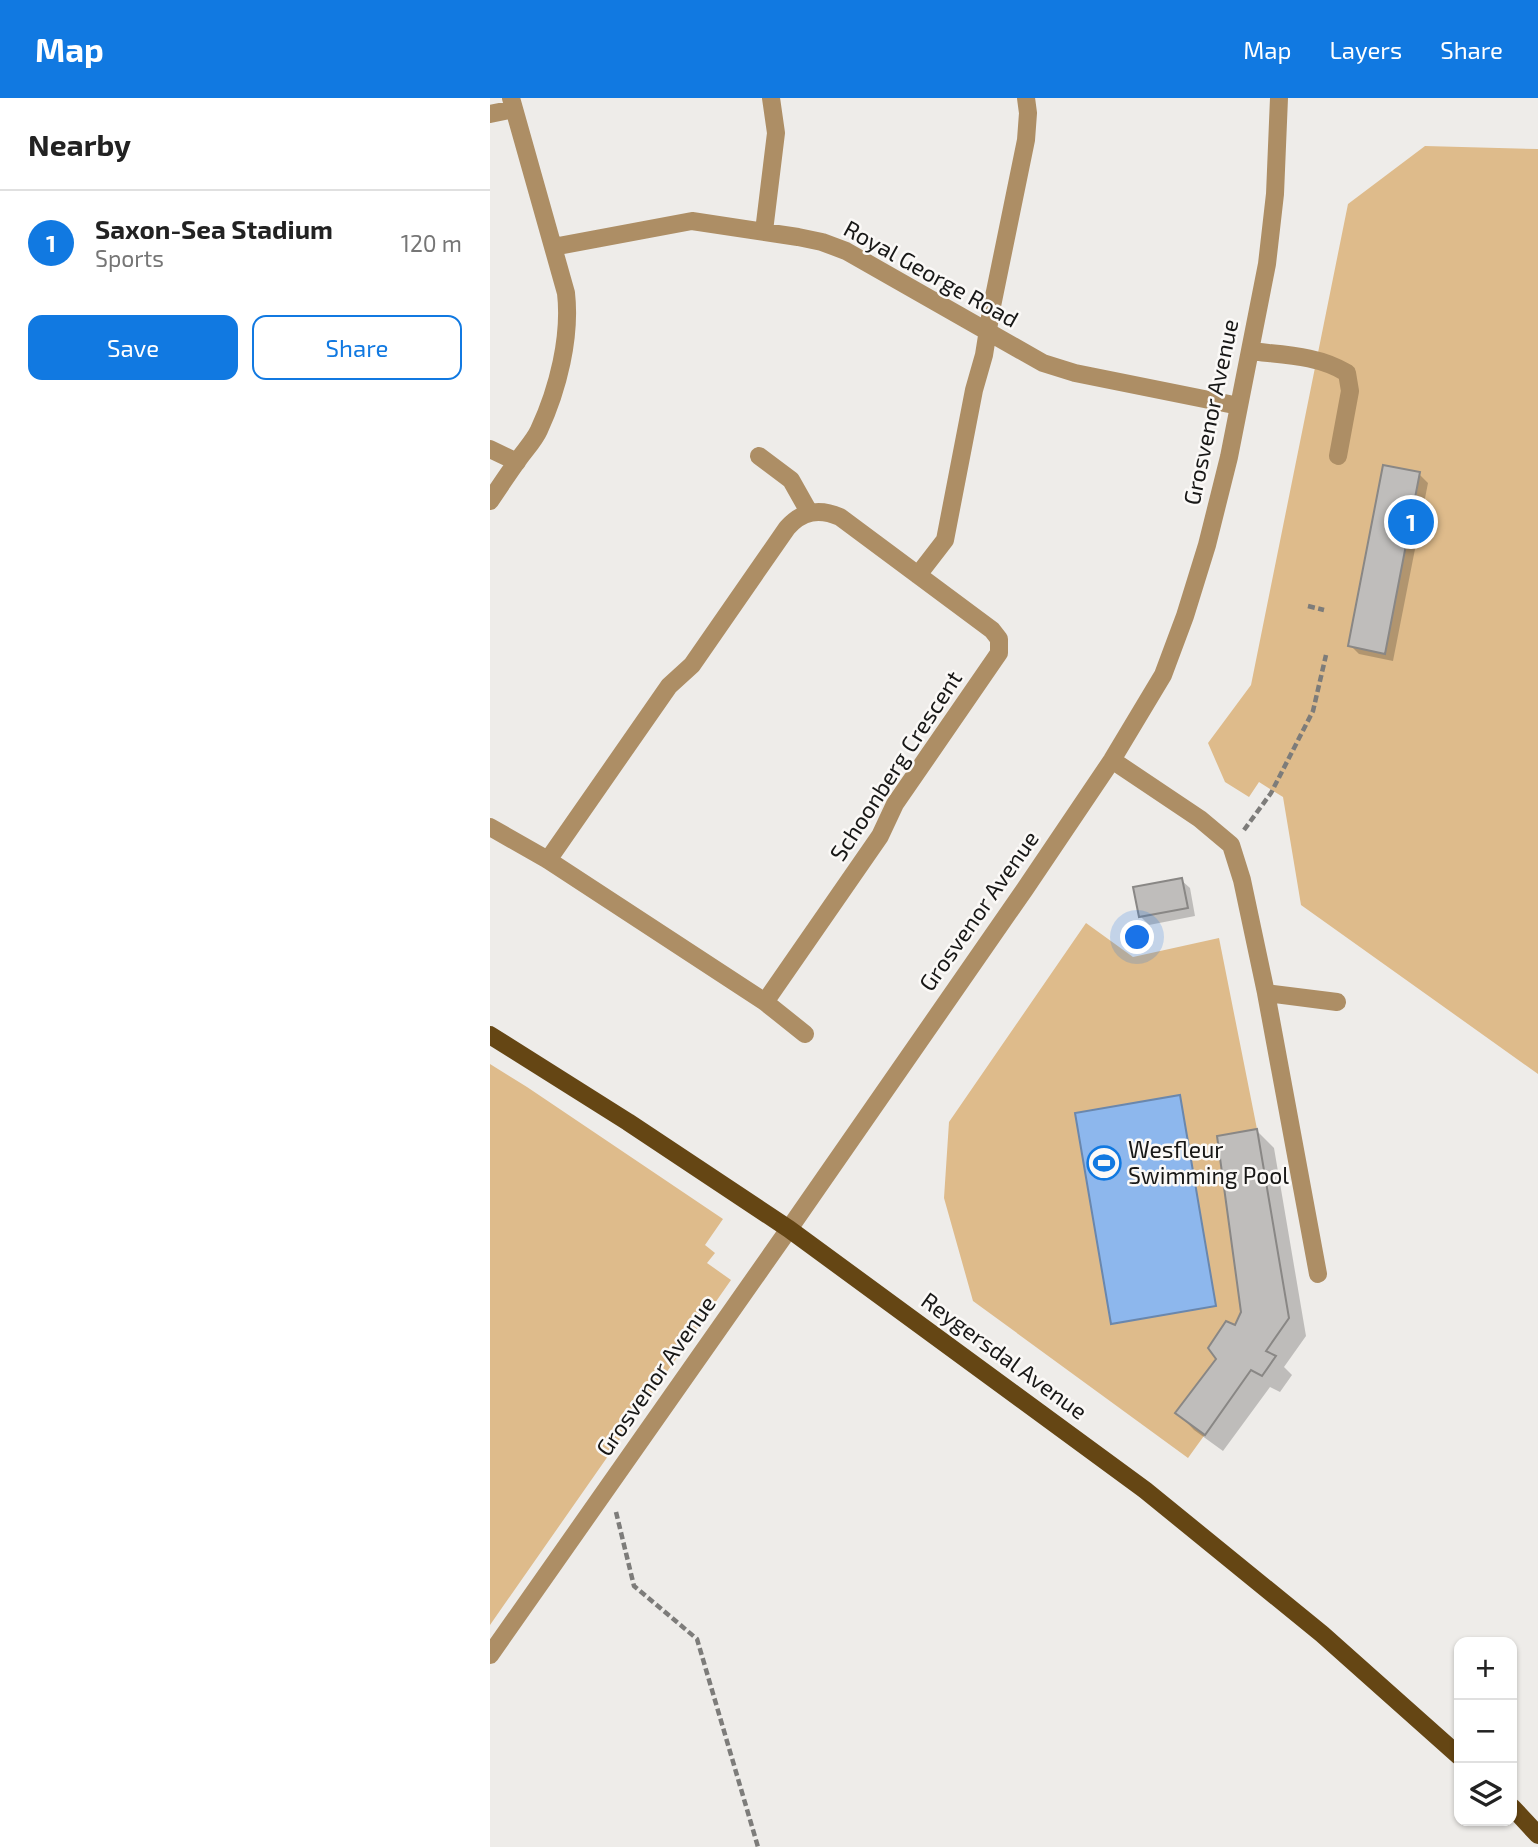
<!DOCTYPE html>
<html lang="en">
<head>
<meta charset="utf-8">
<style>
  body { margin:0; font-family:"Exo 2",sans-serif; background:#f2f2f2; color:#222 }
  .controls { position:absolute; right:21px; bottom:21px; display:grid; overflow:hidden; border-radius:14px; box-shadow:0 2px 5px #0004 }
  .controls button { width:63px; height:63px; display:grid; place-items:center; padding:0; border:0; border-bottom:2px solid #e0e0e0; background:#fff; color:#222; font:35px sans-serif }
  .you { position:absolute; left:648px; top:840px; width:24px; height:24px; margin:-18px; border:5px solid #fff; border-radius:50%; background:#1a73e8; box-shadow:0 0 0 10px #1a73e833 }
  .badge { display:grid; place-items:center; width:46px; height:46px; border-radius:50%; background:#1179e1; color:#fff; font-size:23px; font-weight:700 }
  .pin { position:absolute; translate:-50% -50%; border:4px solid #fff; box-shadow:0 2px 7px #0006 }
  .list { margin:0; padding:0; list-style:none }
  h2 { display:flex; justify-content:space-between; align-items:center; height:91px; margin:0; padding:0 28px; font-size:30px }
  h2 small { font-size:23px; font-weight:400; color:#767676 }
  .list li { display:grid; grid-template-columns:46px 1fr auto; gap:21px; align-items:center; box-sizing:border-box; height:105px; padding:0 28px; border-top:2px solid #e0e0e0 }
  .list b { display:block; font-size:26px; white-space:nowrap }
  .list p { margin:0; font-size:23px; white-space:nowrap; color:#767676 }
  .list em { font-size:23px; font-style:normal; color:#767676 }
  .actions { display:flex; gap:14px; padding:21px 28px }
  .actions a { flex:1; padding:16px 0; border:2px solid #1179e1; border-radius:14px; text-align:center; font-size:24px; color:#1179e1 }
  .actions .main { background:#1179e1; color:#fff }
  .icon { flex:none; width:38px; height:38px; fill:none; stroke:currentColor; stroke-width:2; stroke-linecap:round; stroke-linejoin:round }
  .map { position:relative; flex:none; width:1048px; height:1749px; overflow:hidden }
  header { display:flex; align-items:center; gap:42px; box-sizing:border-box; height:98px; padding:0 35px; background:#1179e1; color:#fff }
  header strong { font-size:33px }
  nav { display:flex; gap:38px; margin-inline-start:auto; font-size:24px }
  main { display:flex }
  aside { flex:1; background:#fff }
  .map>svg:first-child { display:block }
  .green { fill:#debb8b }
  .water { fill:#8db7ed; stroke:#6a87ad; stroke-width:2 }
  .shadow { fill:#0003 }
  .building { fill:#bfbdbb; stroke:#898785; stroke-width:2 }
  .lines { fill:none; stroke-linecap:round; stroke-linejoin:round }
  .path { stroke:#7d7c7a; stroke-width:4.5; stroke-dasharray:7 3.5; stroke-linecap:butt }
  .minor { stroke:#ad8e65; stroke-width:18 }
  .major { stroke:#654614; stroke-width:18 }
  .labels { text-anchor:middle; stroke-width:5; stroke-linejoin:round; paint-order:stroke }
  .street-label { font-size:23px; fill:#181817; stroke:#fbf9f7 }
  .poi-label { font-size:23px; fill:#181817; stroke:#fbf9f7; text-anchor:start }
</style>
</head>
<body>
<header>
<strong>Map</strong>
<nav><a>Map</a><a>Layers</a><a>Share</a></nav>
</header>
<main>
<aside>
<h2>Nearby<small></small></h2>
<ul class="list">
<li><span class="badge">1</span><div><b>Saxon-Sea Stadium</b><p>Sports</p></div><em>120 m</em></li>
</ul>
<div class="actions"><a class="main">Save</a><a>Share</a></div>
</aside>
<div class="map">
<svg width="1048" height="1749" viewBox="0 0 1048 1749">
  <rect width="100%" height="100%" fill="#eeece9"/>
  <path class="green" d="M935,48L1048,51V976L811,807L793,699L769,684L759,699L735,684L718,645L761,587L858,106Z
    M596,825L643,859L729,840L767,1031L799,1220L698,1360L483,1203L454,1100L459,1024Z
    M0,966L37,989L233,1121L215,1147L225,1155L217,1165L241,1182L0,1527Z"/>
  <path class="water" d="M690,997L726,1208L621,1226L585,1015Z"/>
  <path class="shadow" d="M929,376L938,385L903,563L869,556L860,547Z
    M691,782L700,790L705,818L659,827L650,818Z
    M766,1032L784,1050L816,1238L794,1269L802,1277L790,1294L780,1289L733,1353L704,1332L687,1314L728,1261L753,1214Z"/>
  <path class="building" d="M893,367L930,374L895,556L858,548Z
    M692,780L698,810L649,819L643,789Z
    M767,1031L799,1220L776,1253L786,1258L772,1278L761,1272L715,1337L685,1315L726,1261L718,1250L736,1223L745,1227L751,1214L727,1038Z"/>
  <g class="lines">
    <path class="path" d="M818,508L834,512
      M754,732L781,695L823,613L836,557
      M126,1414L144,1488L207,1541L268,1749"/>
    <path class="minor" d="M0,16L24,11
      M274,133L286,35L281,0
      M63,149L202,123L308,139L332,144L356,153L553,265L585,275L749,308
      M760,253C793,257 828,257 857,275L860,293L848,358
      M0,351L27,364
      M269,358L301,382L319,414
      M0,403C10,388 20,373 31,358C37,350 45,341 49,332C68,291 81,239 76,195L21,0
      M428,477L455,442L484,292L494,257L501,213L536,42L538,15L536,0
      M622,662L710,721L741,747L752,782L776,895L828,1176
      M0,729L58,762L275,904L315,936
      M58,762L179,588L202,567L297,430C312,413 329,410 350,419L502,532L509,541V555L405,706L390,738L275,904
      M776,895L847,904
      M0,1557L299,1131L535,791L622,662L673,577L695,518L717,447L739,359L777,166L785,96L789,0"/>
    <path class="major" d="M0,937L138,1024L299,1131L655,1392L832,1536L969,1658
      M1022,1709L1048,1737"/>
  </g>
  <defs>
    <symbol id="stadium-ring" viewBox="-11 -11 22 22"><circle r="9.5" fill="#fbf9f7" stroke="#1179e1" stroke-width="1.5"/><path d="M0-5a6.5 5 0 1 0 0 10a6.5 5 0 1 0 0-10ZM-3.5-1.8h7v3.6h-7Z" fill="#1179e1"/></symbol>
  </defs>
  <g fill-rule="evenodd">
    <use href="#stadium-ring" x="595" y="1046" width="38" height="38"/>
  </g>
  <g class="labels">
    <g class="street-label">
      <text transform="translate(441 176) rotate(29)" y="8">Royal George Road</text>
      <text transform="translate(721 314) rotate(-78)" y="8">Grosvenor Avenue</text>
      <text transform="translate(406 668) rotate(-57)" y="8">Schoonberg Crescent</text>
      <text transform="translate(489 813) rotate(-55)" y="8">Grosvenor Avenue</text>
      <text transform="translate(514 1258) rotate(36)" y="8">Reygersdal Avenue</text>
      <text transform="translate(166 1278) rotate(-55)" y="8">Grosvenor Avenue</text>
    </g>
    <g class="poi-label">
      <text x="638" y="1060">Wesfleur<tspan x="638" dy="26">Swimming Pool</tspan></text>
    </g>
  </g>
</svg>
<div class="controls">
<button>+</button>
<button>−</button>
<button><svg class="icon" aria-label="layers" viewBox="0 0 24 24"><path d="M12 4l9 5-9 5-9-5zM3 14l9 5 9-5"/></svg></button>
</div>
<div class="you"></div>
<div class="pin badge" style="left:921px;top:424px">1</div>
</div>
</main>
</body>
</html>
